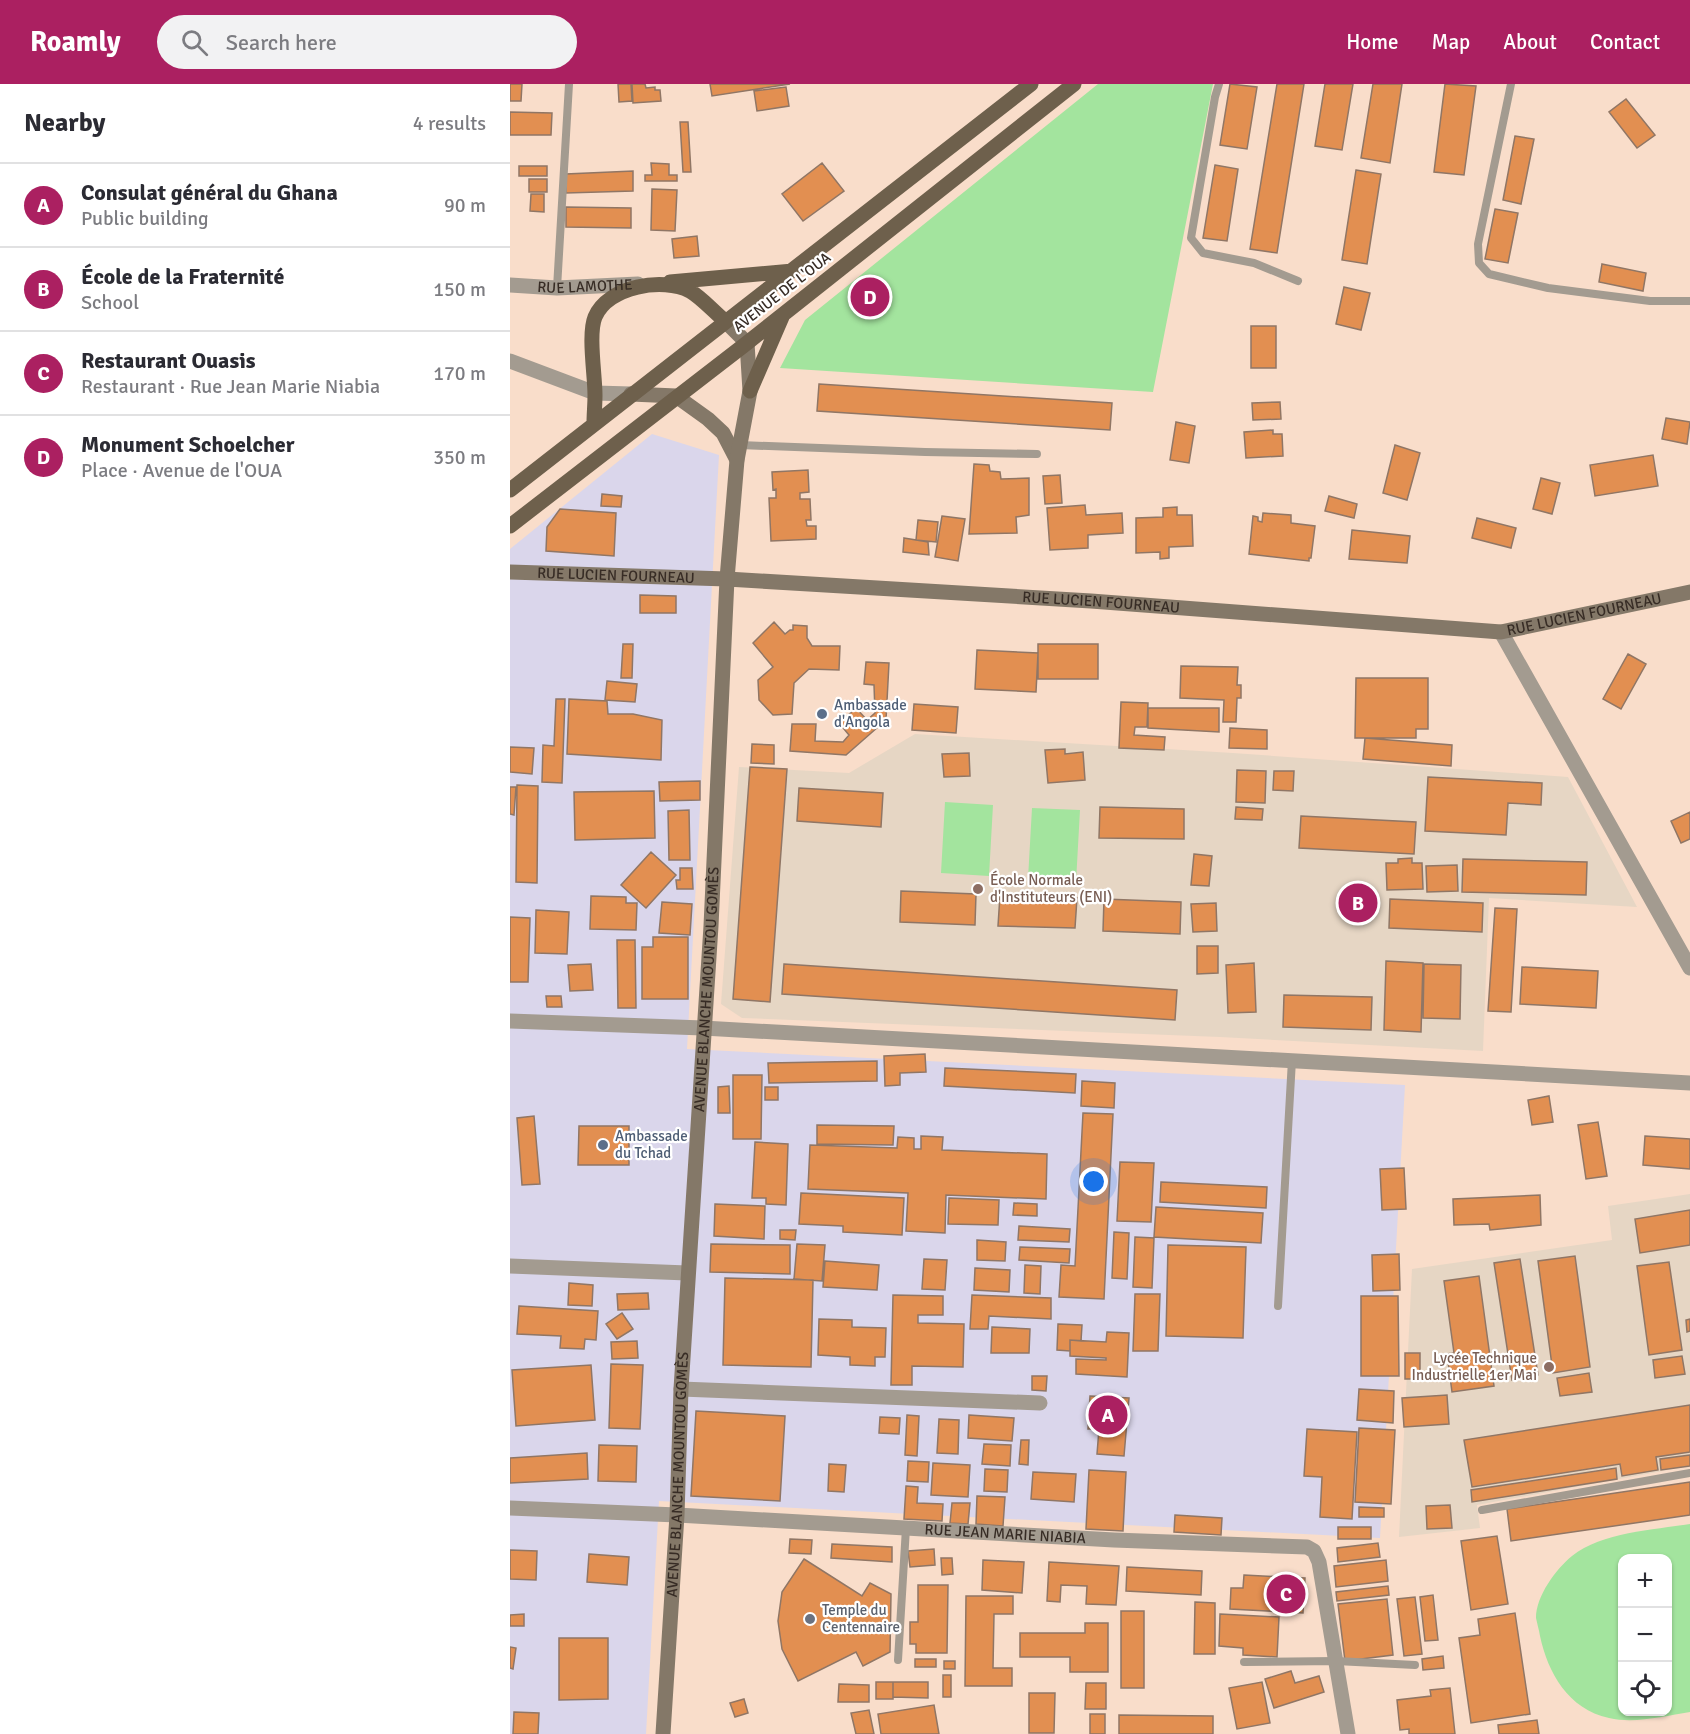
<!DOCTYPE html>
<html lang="en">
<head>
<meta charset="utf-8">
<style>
  body { margin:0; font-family:Signika,sans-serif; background:#f2f2f3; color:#2b2b33 }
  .controls { position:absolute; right:18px; bottom:18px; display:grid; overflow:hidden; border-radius:12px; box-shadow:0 2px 4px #0004 }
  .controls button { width:54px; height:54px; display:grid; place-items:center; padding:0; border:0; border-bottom:2px solid #e1e1e2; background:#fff; color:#2b2b33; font:30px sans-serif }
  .you { position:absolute; left:584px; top:1098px; width:21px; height:21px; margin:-15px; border:4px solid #fff; border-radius:50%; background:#1a73e8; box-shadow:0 0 0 9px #1a73e833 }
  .badge { display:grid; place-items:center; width:39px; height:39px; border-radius:50%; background:#ab2061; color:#fff; font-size:20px; font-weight:700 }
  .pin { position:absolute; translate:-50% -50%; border:3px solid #fff; box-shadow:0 2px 6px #0006 }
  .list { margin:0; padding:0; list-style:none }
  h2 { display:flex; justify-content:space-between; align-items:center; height:78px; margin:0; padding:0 24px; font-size:26px }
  h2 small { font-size:20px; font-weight:400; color:#7c7c81 }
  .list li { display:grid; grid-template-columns:39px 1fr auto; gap:18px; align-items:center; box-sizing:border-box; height:84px; padding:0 24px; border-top:2px solid #e1e1e2 }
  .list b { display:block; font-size:22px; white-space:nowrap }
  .list p { margin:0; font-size:20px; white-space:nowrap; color:#7c7c81 }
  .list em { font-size:20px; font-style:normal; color:#7c7c81 }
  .icon { flex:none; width:33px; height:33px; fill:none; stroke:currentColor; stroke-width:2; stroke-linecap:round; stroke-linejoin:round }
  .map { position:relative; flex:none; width:1180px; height:1650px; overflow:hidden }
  header { display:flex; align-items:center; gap:36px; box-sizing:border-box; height:84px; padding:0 30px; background:#ab2061; color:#fff }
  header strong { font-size:28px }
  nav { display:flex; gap:33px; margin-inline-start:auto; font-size:21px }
  .search { width:420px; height:54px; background:#f2f2f3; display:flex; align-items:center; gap:15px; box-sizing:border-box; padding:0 21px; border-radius:33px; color:#7c7c81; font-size:22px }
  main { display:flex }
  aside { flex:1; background:#fff }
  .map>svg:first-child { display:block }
  .commercial { fill:#dad6eb }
  .education { fill:#e6d6c4 }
  .green { fill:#a3e49e; fill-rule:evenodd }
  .building { fill:#e28f51; stroke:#907665; stroke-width:1.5 }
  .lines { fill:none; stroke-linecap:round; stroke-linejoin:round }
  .lane { stroke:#a39b90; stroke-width:8 }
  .street { stroke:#a39b90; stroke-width:15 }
  .secondary { stroke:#847868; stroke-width:15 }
  .primary { stroke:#6e604c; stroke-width:15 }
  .service-dot { fill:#5c6f8a; stroke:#fff; stroke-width:2 }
  .education-dot { fill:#8d6e63; stroke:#fff; stroke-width:2 }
  .worship-dot { fill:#6b7280; stroke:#fff; stroke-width:2 }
  .labels { text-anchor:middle; stroke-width:4.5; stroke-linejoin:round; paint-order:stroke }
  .street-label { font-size:15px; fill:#372c25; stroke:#fff }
  .service-label { font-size:15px; fill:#4e5e75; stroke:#fff; text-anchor:start }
  .education-label { font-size:15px; fill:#785e54; stroke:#fff; text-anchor:start }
  .worship-label { font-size:15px; fill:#5b616d; stroke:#fff; text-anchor:start }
</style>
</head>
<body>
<header>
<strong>Roamly</strong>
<div class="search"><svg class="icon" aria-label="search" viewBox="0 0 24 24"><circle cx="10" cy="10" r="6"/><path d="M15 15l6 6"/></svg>Search here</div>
<nav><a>Home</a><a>Map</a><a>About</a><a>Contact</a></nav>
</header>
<main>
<aside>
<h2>Nearby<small>4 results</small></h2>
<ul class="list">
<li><span class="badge">A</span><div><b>Consulat général du Ghana</b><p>Public building</p></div><em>90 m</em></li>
<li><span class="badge">B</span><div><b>École de la Fraternité</b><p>School</p></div><em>150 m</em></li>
<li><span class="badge">C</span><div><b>Restaurant Ouasis</b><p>Restaurant · Rue Jean Marie Niabia</p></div><em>170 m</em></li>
<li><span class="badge">D</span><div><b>Monument Schoelcher</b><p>Place · Avenue de l'OUA</p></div><em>350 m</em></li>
</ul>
</aside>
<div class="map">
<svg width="1180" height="1650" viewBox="0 0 1180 1650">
  <rect width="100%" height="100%" fill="#f9ddca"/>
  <path class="commercial" d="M142,350L209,371L177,965L895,1001L870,1454L149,1417L136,1650H0V465Z"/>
  <path class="education" d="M405,650L723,669L1058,693L1127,823L979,814L973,967L710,953L232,934L211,920L229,683L339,689Z
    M1180,1110V1382L967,1421L970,1444L889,1453L902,1185L1102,1156L1098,1122Z"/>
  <path class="green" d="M588,0H703L643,308L270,284L295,236Z
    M435,718L483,721L479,792L431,789Z
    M522,724L570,726L566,798L518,795Z
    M1180,1440V1628C1154,1632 1125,1640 1099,1634C1058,1625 1038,1589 1030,1552C1029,1546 1027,1539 1026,1534C1026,1512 1046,1485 1062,1472C1092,1448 1143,1446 1180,1440ZM1112,1474H1158V1628H1112Z"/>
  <path class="building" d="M0,0H12L11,17H0Z
    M108,0H121L122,17L109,18Z
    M122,0H135L136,4L145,3V6H150L151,17L123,19Z
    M200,0H280L202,12Z
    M720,0L747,3L737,65L710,61Z
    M767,0H794L767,169L740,165Z
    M815,0H843L832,66L805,62Z
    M863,0H892L880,79L851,74Z
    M935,0L966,2L954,91L924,88Z
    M276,3L279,22L247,27L244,7Z
    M1116,15L1145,51L1127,64L1099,28Z
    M0,28L42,29L41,51H0Z
    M170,38H178L181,88H173Z
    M1005,52L1024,55L1011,120L993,116Z
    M141,79L159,80V91H167V97H135V91H142Z
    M312,79L334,107L293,137L272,110Z
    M705,81L728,85L717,157L693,154Z
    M9,82H37V92H9Z
    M846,86L871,90L857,180L832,176Z
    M123,87V107L56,109V90Z
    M19,95H37V108H19Z
    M142,105L167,106L165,147L141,146Z
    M21,110H34V128L20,127Z
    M56,123L121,124V144L56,143Z
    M985,125L1008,129L998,179L975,175Z
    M187,152L189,172L164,174L162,155Z
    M1092,180L1136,189L1133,207L1089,198Z
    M834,203L860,209L851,246L826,240Z
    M741,242H766V284H741Z
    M309,300L602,319L600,346L307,327Z
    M770,318L771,335L743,336L742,319Z
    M1156,334L1180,338L1177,360L1152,355Z
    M666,338L685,342L679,379L660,376Z
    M763,346V350H772L773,372L736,374L734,348Z
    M885,361L910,369L897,416L873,409Z
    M1143,371L1148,402L1085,412L1080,381Z
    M464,380L479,381L480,387L490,388L491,395L519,394V431L506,433L507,449L459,450Z
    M298,386L299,408L290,409V415H300L301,436H296L297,442H306V455L261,457L259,414H266V405L263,406L262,388Z
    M550,391L552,419L535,420L533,392Z
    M1031,394L1050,399L1042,430L1023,425Z
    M92,410L112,412L111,423L91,422Z
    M819,412L847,420L844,434L815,427Z
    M575,421L576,431L612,429L613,449L578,451V464L540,466L537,424Z
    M667,423V431H682L683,462L659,463V474L650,475V468L626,469V434L653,433V424Z
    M50,425L106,429L104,472L36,467L37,443Z
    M753,429L781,431V439L805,442L801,474H799V477L739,470L743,432L748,433V437L752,438Z
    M432,432L455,435L448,477L425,473Z
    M967,434L1006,444L1001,464L962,454Z
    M408,436L428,438L426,458L406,456Z
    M842,446L900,452L897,479L839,475Z
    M394,454L418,458L419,471L393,468Z
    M130,511L166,512V529H130Z
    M264,538L275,550L280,546H283V541L297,542V554L302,562H330L329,586L299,585L284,599L282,630L263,631L249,616L248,596L263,583L243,559Z
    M113,560H123L122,594H111Z
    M528,560H588V595H528Z
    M467,566L528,569L526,608L465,605Z
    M1118,570L1136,580L1111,625L1093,615Z
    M356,578L379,579L376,636L336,671L280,667L282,640H306L305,657L333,658L339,651L329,639L346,624L357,636L365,629L364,601L354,600Z
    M671,582L728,583L727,601H731V614H727L726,638H713L714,616L670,614Z
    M846,594H918V645H906V654H845Z
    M97,597L127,600L125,618L95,616Z
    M46,615H55L52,699L32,698L33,661L44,662Z
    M59,615L97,617L98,630H123L152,636L151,676L57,670Z
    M611,618L638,619L637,643H625L624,651L655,653L654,666L609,664Z
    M404,620L448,623L446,649L402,646Z
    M638,624H709V648L638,644Z
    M720,644L757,646V665L719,664Z
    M855,654L942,661L941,682L853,675Z
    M242,660L264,661V680L241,679Z
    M0,663L24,664L22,690L0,688Z
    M555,665V670L573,668L575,696L538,699L535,666Z
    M459,669L460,692L434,693L432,670Z
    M240,683L277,685L260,918L223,915Z
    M727,686L756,687L755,719L726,718Z
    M764,687H784L783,707L763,706Z
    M918,693L1032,699L1031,721L998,719L996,751L915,747Z
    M190,697V716L150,717L149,698Z
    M7,701L28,702L27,799L6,798Z
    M0,703H6L4,731L0,730Z
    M289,704L373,709L371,743L287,737Z
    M144,707L145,754L65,756L64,708Z
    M590,723L674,725V755L589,754Z
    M726,723L753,725L752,736L725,735Z
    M179,726L180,776H159L158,727Z
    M1180,728V755L1171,759L1161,737Z
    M791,732L906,738L904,770L789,764Z
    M141,768L166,791L136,824L111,801Z
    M684,770L702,772L699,802L681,801Z
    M902,774V779H912L913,805L877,806L876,779H888V775Z
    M953,775L1077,778L1076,811L952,808Z
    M947,781L948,807L917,808L916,782Z
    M170,784H182L183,805H167L166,796H170Z
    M391,807L466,810L465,841L390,838Z
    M490,811L567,814L565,844L488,842Z
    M81,812L116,813V819H127L126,846L80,845Z
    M594,815L671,818L670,850L593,847Z
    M880,815L973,819L972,848L879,844Z
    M152,818L182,820L180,851L149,849Z
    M706,819L707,847L683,848L681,820Z
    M985,824L1007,825L1001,928L978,927Z
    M26,826L59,828L57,870L25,869Z
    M0,833L20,834L18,898H0Z
    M143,853H178V915H132V863H143Z
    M107,856H125L126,924H108Z
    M687,862H708V889L687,890Z
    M876,877L913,879L911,948L874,946Z
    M744,879L746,928L718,929L716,881Z
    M81,880L83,906L60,907L58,881Z
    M274,880L667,906L665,936L272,910Z
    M914,880L951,881L950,935L913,934Z
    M1012,883L1088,887L1086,924L1010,920Z
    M774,911L862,913L861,946L773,943Z
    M36,912H51L52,923H37Z
    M415,970L416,988L390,989V1001L375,1002L374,972Z
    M367,977V997L259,999L258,979Z
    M435,984L566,990L565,1009L434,1002Z
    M223,991H252L251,1055H223Z
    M572,997L605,999L604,1024L571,1022Z
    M219,1002L220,1029H208V1003Z
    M255,1003H268V1016H255Z
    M1039,1012L1043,1038L1022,1041L1018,1016Z
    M573,1029L603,1030L594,1215L549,1213L551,1181L565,1182Z
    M24,1032L30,1100L12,1101L7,1034Z
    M1088,1038L1097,1092L1076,1095L1068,1041Z
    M307,1041L384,1042L383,1061L307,1060Z
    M69,1042H119V1081H68Z
    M411,1052L433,1053L432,1066L537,1070L536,1115L436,1111L435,1149L396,1147L398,1109L298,1105L300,1061L387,1064L388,1053L404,1054V1065H411Z
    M1135,1052L1180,1055V1085L1133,1081Z
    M245,1058L278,1060L276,1121L256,1120V1114H242Z
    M610,1078L644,1079L641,1138L607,1137Z
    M894,1084L896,1125L872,1126L870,1085Z
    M651,1098L757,1103L756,1124L650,1118Z
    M291,1109L394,1114L392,1151L333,1148V1142L289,1140Z
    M1030,1111L1031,1141L980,1146L979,1140L944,1141L943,1115Z
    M439,1114L489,1116L488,1141L438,1140Z
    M504,1119L527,1120V1132L503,1131Z
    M205,1120L255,1122L254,1155L204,1152Z
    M646,1123L753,1129L751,1159L644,1153Z
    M1180,1126V1161L1130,1169L1125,1135Z
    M509,1142L560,1145L559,1158L508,1156Z
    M270,1146H286L285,1156L270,1155Z
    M604,1148L619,1149L617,1195L602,1194Z
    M625,1153L644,1154L642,1204L623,1203Z
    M467,1156L496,1158L495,1177L467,1176Z
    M201,1160L280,1161V1190L200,1188Z
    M287,1160L315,1161L312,1197L284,1195Z
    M658,1161L736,1163L733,1254L656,1252Z
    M510,1163L560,1165L559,1179L509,1176Z
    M889,1170L890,1206L863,1207L862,1171Z
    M1065,1172L1080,1283L1043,1289L1028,1177Z
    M414,1175L437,1176L435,1206L412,1205Z
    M1010,1175L1028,1291L1002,1296L984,1179Z
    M315,1177L369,1181L367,1206L313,1203Z
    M1159,1178L1172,1266L1139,1271L1127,1182Z
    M515,1181L531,1182L530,1210L514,1209Z
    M465,1184L500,1186L499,1208L464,1206Z
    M969,1192L984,1302L942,1308L937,1270L944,1269L934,1197Z
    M215,1194L303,1196L301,1283L213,1281Z
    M59,1199L83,1201L82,1222L58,1221Z
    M138,1209L139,1225L108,1226L107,1210Z
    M625,1210H650L648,1267H623Z
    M383,1211L433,1212V1231H408V1239L454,1240L453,1283L402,1282V1301H381Z
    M462,1211L541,1214V1235L479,1232L478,1245H460Z
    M851,1212H888L889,1292H851Z
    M9,1222L88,1227L86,1256L75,1255L74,1265L50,1264L51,1252L7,1250Z
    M112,1229L123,1245L107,1255L96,1240Z
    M309,1235L342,1236V1243L376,1244L375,1273H365V1282L340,1281V1273L308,1271Z
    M1180,1235V1247L1177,1248L1176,1236Z
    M548,1240L572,1241L571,1257L560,1256V1267L547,1266Z
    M482,1243L520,1245L519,1269H481Z
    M597,1248L619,1249L617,1293L566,1290V1275L596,1276V1274L560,1272V1256L596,1258Z
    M127,1257L128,1274L102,1275L101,1258Z
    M895,1269H910V1295H895Z
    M1172,1272L1175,1290L1145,1294L1143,1276Z
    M101,1280L133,1281L130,1345L99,1344Z
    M81,1281L85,1336L6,1342L2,1286Z
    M1079,1289L1082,1308L1050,1312L1047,1294Z
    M522,1292H537L536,1307L522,1306Z
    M849,1305L884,1307L883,1339L847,1336Z
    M937,1311L939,1340L894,1343L892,1314Z
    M580,1312L619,1314L614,1372L587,1370L589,1345H578Z
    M1180,1321V1368L1146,1373L1148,1386L1112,1392L1110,1380L962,1403L954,1356Z
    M186,1327L275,1332L270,1417L181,1412Z
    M397,1331L409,1332L407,1372L395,1371Z
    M459,1331L504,1334L502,1357L458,1354Z
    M370,1333L390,1334L389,1350L369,1349Z
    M429,1335L449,1336L448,1370L427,1369Z
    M849,1344L885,1346L881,1420L845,1418Z
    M797,1345L847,1348L842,1435L810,1433L812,1393L794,1392Z
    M511,1356H519L518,1381L509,1380Z
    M474,1360L501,1361L500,1382L472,1380Z
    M89,1361L127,1362L126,1398L88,1397Z
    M77,1369L78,1395L0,1399V1374Z
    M1180,1371V1382L1151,1386L1150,1375Z
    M398,1377L419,1378L418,1398L397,1397Z
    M423,1379L460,1381L458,1413L421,1411Z
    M319,1380L336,1381L334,1408L318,1407Z
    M1106,1384L1107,1395L962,1418L961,1406Z
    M475,1385L498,1386L497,1408L474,1407Z
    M579,1386L616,1388L613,1447L576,1445Z
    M523,1388L566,1390L564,1418L521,1415Z
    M1180,1398V1431L1001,1457L997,1425Z
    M396,1402L408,1403L407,1419L433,1420L432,1437L394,1435Z
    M467,1412L495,1413L493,1442L466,1440Z
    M442,1419H460L458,1440L440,1439Z
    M940,1421L942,1444L917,1445L916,1422Z
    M849,1423L874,1424V1433H849Z
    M665,1431L712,1434L711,1451L664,1448Z
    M828,1443H861V1455H828Z
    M987,1452L998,1520L961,1526L951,1457Z
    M280,1455L302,1456L301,1470L279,1469Z
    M868,1459L870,1473L828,1478L827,1464Z
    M322,1460L382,1463V1478L321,1474Z
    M424,1465L425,1481L400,1483L398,1467Z
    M0,1466L27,1467L26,1496L0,1495Z
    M79,1470L119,1473L117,1501L77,1498Z
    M431,1474H442L443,1490L432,1491Z
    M294,1475L352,1512L360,1499L381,1510L380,1568L353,1582L346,1568L288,1597L272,1565L268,1537L272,1508Z
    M473,1476L514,1478L512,1509L472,1506Z
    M876,1476L878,1497L826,1503L824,1482Z
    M539,1478L609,1482L606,1521L576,1520L577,1502L551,1501L550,1518L537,1517Z
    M617,1483L692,1487L691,1511L616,1507Z
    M734,1491L795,1494L793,1529L720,1525L721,1504H733Z
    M408,1501H438L437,1569H406V1560H400V1538H408Z
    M878,1502L879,1511L827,1517L826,1508Z
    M923,1511L928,1556L915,1557L910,1513Z
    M456,1512H503V1530H484L483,1584H502V1602H455Z
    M905,1513L912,1570L894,1572L887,1515Z
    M877,1515L883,1571L835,1577L828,1520Z
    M685,1518L705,1519V1570H684Z
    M611,1527H634V1604H611Z
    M1005,1529L1020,1630L961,1639L949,1554L970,1551L968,1535Z
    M14,1530V1542H0V1531Z
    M710,1530L769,1533L767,1573L733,1571V1564L709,1562Z
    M575,1539H598V1588H560V1573H510V1549H575Z
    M49,1554H98V1615L49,1616Z
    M0,1563L6,1564L3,1585L0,1584Z
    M933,1572L934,1584L913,1586L912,1575Z
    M405,1575H426V1583H405Z
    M434,1577H445V1585H434Z
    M781,1587L785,1599L809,1592L814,1608L764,1624L755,1595Z
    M433,1591H441V1613H433Z
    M366,1598H383V1615H366Z
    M383,1598H418V1614L383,1613Z
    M752,1598L760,1639L727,1645L719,1604Z
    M576,1599H596V1625H575Z
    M329,1600L359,1601V1618H328Z
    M940,1604L945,1650H899V1645L890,1646L887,1616L921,1612L920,1606Z
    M519,1609H545L544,1649H519Z
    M234,1615L238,1629L225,1633L220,1619Z
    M424,1621L429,1650H371L368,1630Z
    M359,1626L364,1650H346L341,1629Z
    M4,1628L29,1629L28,1650H3Z
    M580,1630H595V1650H580Z
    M609,1631L703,1632V1650H609Z
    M1027,1636L1029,1650H989L988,1641Z"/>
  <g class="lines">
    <path class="lane" d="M709,0L705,13L681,154L693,169L744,179L788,197
      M1001,0L968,160L969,179L979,190L1038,204L1140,217H1180
      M47,204L59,0
      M230,361L415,368L527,370
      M768,1222L782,976
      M972,1426L1180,1389
      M388,1576L396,1444
      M734,1578L826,1577L905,1581"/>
    <g class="street">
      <path id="s1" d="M0,201L47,204L128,200"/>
      <path d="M0,277L85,309L121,310"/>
      <path d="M991,548L1180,884"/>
      <path d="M0,937L193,944L1180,999"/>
      <path d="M0,1182L177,1189"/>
      <path d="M171,1305L530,1319"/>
      <path id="s2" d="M0,1424L167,1431L604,1456L797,1463L804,1467L809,1478L838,1650"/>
    </g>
    <g class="secondary">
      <path d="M121,310L166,312L198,335L213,349L227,376"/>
      <path id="s3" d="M0,488L217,495L581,517L991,548L1180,508"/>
      <path id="s4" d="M153,1650L167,1431L171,1305L201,842L217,495L227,376L240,307L237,259L215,237"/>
    </g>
    <path class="primary" d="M160,198L283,187
      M240,307L272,233
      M84,339C84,330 85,321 85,311C85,291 78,250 85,233C98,202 153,193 180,207C192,214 204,228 215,237
      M0,406L521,0
      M0,442L237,259L564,0"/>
  </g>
  <g class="service-dot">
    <circle cx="312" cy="630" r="6"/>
    <circle cx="93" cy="1061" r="6"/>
  </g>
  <g class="education-dot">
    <circle cx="468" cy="805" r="6"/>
    <circle cx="1039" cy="1283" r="6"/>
  </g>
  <circle class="worship-dot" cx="300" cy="1535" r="6"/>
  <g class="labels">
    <g class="street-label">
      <text dy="5" stroke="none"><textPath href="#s1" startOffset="75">RUE LAMOTHE</textPath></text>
      <text transform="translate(272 208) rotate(-38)" y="5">AVENUE DE L'OUA</text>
      <text dy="5" stroke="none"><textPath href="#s3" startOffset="106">RUE LUCIEN FOURNEAU</textPath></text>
      <text dy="5" stroke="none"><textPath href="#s3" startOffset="592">RUE LUCIEN FOURNEAU</textPath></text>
      <text dy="5" stroke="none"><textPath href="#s3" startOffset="1078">RUE LUCIEN FOURNEAU</textPath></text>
      <text dy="5" stroke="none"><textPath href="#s4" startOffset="746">AVENUE BLANCHE MOUNTOU GOMÈS</textPath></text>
      <text dy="5" stroke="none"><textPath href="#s4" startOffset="260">AVENUE BLANCHE MOUNTOU GOMÈS</textPath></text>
      <text dy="5" stroke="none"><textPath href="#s2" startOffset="496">RUE JEAN MARIE NIABIA</textPath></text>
    </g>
    <g class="service-label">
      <text x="324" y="626">Ambassade<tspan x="324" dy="17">d'Angola</tspan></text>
      <text x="105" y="1057">Ambassade<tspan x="105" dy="17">du Tchad</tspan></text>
    </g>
    <g class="education-label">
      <text x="480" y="801">École Normale<tspan x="480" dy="17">d'Instituteurs (ENI)</tspan></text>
      <text x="1027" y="1279" text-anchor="end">Lycée Technique<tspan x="1027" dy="17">Industrielle 1er Mai</tspan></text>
    </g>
    <g class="worship-label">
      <text x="312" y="1531">Temple du<tspan x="312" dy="17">Centennaire</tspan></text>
    </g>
  </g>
</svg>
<div class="controls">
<button>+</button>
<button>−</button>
<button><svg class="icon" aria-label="locate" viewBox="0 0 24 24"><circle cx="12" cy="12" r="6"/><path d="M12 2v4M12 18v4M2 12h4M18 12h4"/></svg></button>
</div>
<div class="you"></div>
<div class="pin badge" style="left:598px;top:1331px">A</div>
<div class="pin badge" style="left:848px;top:819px">B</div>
<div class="pin badge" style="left:776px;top:1510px">C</div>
<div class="pin badge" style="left:360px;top:213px">D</div>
</div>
</main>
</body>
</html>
